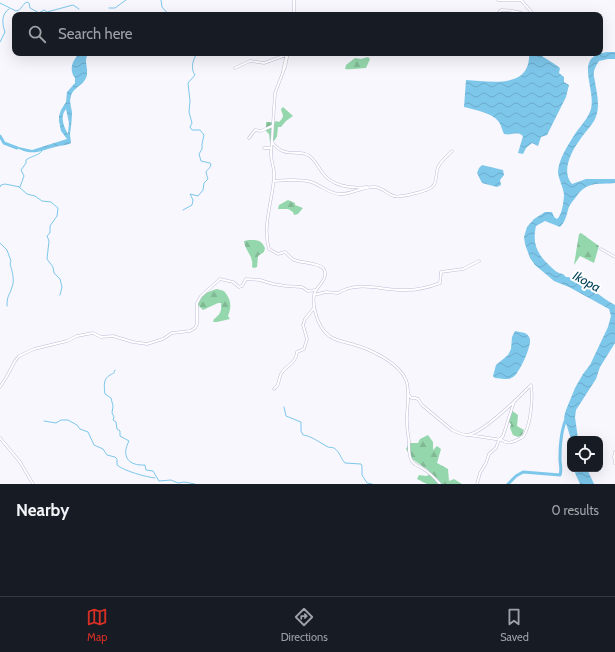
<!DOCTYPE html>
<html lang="en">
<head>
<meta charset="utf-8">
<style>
  body { margin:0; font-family:Cabin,sans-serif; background:#242831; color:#f1f3f6 }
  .controls { position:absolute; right:12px; bottom:12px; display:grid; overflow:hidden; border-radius:8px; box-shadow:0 4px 16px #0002 }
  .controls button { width:36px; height:36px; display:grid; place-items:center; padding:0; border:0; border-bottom:1px solid #363941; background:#171b24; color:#f1f3f6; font:20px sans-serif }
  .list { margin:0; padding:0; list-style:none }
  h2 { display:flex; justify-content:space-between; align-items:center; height:52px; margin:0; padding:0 16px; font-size:17px }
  h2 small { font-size:13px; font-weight:400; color:#9ea1a6 }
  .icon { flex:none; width:22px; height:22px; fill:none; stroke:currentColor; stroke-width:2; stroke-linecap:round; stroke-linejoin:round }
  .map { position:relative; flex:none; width:615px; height:484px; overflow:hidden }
  .search { position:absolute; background:#171b24; box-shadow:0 4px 16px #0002; left:12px; right:12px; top:12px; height:44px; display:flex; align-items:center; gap:10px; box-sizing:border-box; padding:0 14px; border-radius:8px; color:#9ea1a6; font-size:15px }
  .sheet { height:112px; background:#171b24 }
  nav { display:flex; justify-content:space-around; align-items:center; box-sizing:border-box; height:56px; border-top:1px solid #363941; background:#171b24; font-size:11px; color:#9ea1a6 }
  nav a { display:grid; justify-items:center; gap:2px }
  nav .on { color:#d93025 }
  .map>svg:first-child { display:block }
  .forest { fill:url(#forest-firs) }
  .water { fill:url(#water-waves); fill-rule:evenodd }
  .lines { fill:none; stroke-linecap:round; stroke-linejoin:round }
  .stream { stroke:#7dc7eb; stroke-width:1 }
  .river { stroke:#7dc7eb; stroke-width:3 }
  .minor-casing { stroke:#c0bbd8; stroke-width:3 }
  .minor { stroke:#fff; stroke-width:2 }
  .labels { text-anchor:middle; stroke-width:4; stroke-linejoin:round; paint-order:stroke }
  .water-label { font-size:13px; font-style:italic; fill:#00425a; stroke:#fff }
</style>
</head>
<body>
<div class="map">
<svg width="615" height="484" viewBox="0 0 615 484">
  <defs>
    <pattern id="forest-firs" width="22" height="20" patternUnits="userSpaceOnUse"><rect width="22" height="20" fill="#95d7ad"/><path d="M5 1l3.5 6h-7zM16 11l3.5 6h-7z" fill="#81b995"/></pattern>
    <pattern id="water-waves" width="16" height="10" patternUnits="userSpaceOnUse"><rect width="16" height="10" fill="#7dc7eb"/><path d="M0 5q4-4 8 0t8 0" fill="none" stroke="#6cabca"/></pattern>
  </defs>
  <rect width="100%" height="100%" fill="#f8f7fd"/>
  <path class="forest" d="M368,57L370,59L366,68C359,68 352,70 345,69L346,65L355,58L361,59Z
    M283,107L293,116L286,121L281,127H278L277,136L275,140L270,142L269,134L266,131V122H270L274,123L276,121L279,122C286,115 282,116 281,109Z
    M288,200L295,203V205L303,208L298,214L294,215L293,212L288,209H278L279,205Z
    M581,233L599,246L594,263L580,256L574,265L579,234Z
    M249,240C258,240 261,240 265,248L264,252L258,256L257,267L254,268L252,267C254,256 245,251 244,241Z
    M217,289L224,291C231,299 232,306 228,316L230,319L217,322H213L214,319C220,315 222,311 221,303H218L203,310L196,303C201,294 207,292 217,289Z
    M511,410L518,415L517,426L524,430L522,435L518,437L513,435L510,428L511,424L509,422V413Z
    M428,435L433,442V450L437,446L441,449L437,463L448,469L449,481L454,479L462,484H427L417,479L419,475L426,476L431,474L428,470L412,459L406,449L409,443H418L420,439Z"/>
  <path class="water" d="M607,52H615V59H608L599,61C597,64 594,69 594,72C593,75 595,79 595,82C597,95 601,108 594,121C590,128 583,134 579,141C571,152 561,172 572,184L586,179H615V183C598,185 588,180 576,197C573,201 569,205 568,210C566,217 565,222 560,227L545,221L536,226C532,244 537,254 550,266C554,270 557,273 563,274L566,277C580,277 601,298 615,305V343L600,367L596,379L576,410L575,417L578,439H571L564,417L566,410L575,388L583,374L590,365L608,327L611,316L609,309L569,287L554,281L535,265L530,258L525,244L524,237L527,227L534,219L545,212H552L554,217L557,219C562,216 564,200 564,194C563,187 559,180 558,173C558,160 568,145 575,134C580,126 588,119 591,109C596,87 573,56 607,52Z
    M84,53H89C83,60 88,66 87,74C86,85 73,87 71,96C69,102 71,106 72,112C72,119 71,127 70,134C70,138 71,139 71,143C68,145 63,145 59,146C41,150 32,158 14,146L32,150L67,139L61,131L59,121V116L61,110L66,102L67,92L75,83V78C69,71 72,61 78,55L83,54ZM66,109L69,123L68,134C63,126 60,116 66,109Z
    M529,53H538C545,59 553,62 560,68L559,73L564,77V82L569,85L566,97L547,135L541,137L538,146L532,143L526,148L523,154L518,153L523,136C516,130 513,136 504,134C502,130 501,125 499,122C491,112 475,110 464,107L466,80C490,81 531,90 529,53Z
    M482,165L503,170L504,175L500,180L501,185L497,187L482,183L477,173L479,168Z
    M515,331L525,333C528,335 530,337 530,340C531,347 519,374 513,377C508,381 501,378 495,378L493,376L496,365L508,355L511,349L512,337Z
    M575,469H587L594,484H580L575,473Z"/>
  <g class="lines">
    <path class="stream" d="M161,0L162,7L169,15
      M0,3L16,11C22,10 22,4 27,2L29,3L30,8L39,13L44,10L47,12L73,5L79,9
      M109,8H115L126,0
      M0,42L5,32C2,24 1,14 9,9
      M0,187L1,185L5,184L20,187L24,176L21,170L26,163V160C31,156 38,156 42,151
      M19,187L27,194L35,196L42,201L51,202L58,208L57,216L50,226V233L47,236L49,241L47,259L53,267L54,273L60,279L62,287L60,295
      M183,210L192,205L193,200L190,194L198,196L203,190L204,183L208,179C204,167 207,174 211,165L210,163L201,161L199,154L202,149V144L204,135L200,130H192L190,127L192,123L189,112L190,101L188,83L195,75C190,68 193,60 197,53
      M0,243L7,250L11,261L10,264C12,270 15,281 12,287C9,297 7,295 7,306
      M115,370C113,375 115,372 110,375C103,379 104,386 105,394L111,398L113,406L112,413L114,417L113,420L116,422L117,429L120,431V436L129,441C121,456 128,466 145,465L146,470L153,471L159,481L171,480L178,483L184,482L195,484
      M284,407L286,416L301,422V431L303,435C312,436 320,443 328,447C330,448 332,447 334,448C340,452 341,459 345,463L361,464L362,466V475L367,483L372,484
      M44,421L56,423L61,420H68L77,425L80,429L88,432L94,445L103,449L107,455L115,457L117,459V465C124,471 146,477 155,478"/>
    <path class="river" d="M0,136L4,143L17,148
      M508,484L516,476L523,472L560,475C562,470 560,464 560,459C560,445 561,429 567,417"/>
    <defs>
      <path id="minor" d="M498,0H521L534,15
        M294,15V0
        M497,15L501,10C509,10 520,12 527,15
        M288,53L285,67L275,93L271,154C271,162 275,169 274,176C273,200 262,225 269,249L278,254L285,252C288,255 291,258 294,260C302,263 318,263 323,268C331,278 315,287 314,295C312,307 318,326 327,334C333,341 346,342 355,345C372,350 399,363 406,380C411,393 406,409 407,422C407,429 408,435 409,441C409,447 408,456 412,461C414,465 419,466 422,468C429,472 435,478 440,484
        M235,68L250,61L264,63L286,55
        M283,71L287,53
        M249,138L255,130L261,131L272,126
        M272,142C284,159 296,149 308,155C315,159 318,167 322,172C331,186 351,189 367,187
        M264,148H271
        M274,181C285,180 299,179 311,182C321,185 328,193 339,194C351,195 363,186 375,187C383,188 387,194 394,196C399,198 428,191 432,187C438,182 435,174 438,167C441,161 447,156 452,151
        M601,249L615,257
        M314,295L326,292L338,293C357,280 385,291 406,290C417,290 430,287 440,283L441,272L463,269L479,261
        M0,387L7,376L15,361L19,356L34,349L67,341L77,336L93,333L101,337L113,336L133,342L147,344L163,339L172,333L190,331L195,328L197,324V303L201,296L220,279L233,282L239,287L242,286L246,279L260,280L273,284L286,286L302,287L308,291L316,290
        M274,389C280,385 278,380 281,374C286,365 296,364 297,352L304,349L307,339L303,325L305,319L314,308
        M409,395L411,398H415L418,399L422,405L452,430C456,432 462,435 467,435C483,434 519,397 531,385
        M469,435L502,440C508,446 517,440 523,437C531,425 533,399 531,385
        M0,438L20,462L33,484
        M615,452L614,457L615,463
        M477,484L480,473L486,463L489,454L496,448L499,440L503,436L514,402"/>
    </defs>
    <use href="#minor" class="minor-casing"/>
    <use href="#minor" class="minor"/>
  </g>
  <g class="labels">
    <g class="water-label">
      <text transform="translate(587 281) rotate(28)" y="5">Ikopa</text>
    </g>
  </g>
</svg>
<div class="controls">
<button><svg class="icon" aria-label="locate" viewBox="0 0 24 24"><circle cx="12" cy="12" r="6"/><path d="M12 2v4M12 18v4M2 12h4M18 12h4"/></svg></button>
</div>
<div class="search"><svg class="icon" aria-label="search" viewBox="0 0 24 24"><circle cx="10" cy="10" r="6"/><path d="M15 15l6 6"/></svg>Search here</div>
</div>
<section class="sheet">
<h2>Nearby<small>0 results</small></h2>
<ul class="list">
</ul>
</section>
<nav>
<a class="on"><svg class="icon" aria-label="map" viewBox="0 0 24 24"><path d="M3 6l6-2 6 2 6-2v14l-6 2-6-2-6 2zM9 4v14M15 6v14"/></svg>Map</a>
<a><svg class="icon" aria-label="directions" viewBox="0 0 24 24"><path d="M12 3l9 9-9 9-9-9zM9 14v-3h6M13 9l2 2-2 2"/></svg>Directions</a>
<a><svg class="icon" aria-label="saved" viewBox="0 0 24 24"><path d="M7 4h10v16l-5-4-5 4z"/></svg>Saved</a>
</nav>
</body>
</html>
